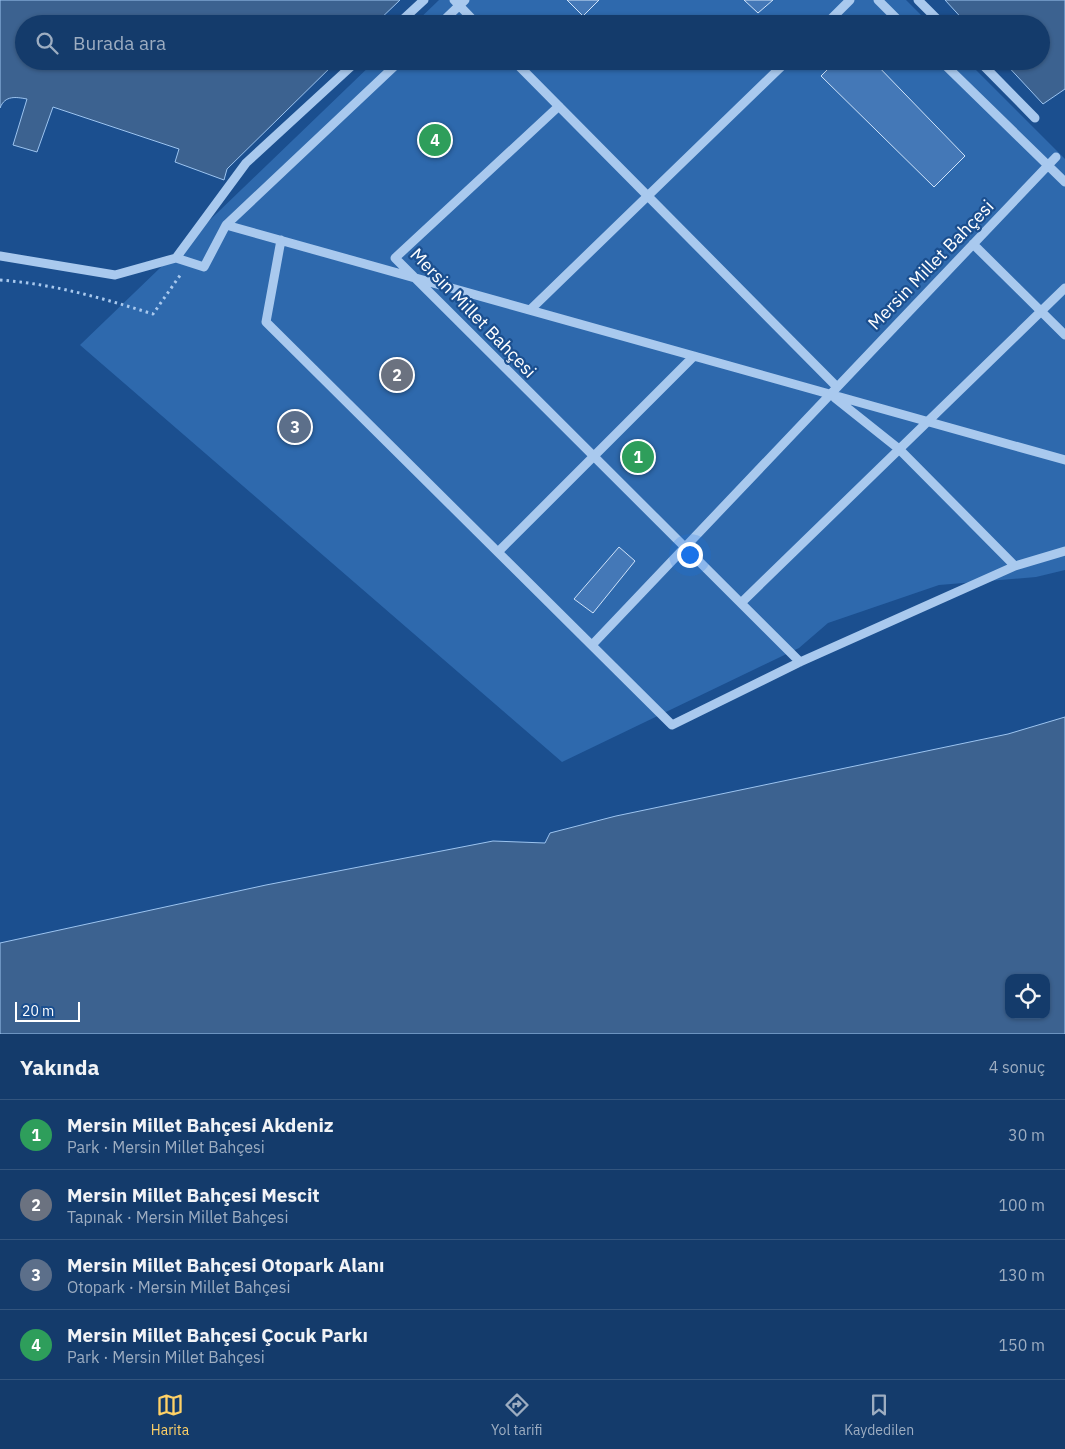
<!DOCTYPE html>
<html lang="tr">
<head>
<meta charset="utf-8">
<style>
  body { margin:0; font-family:"IBM Plex Sans",sans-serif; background:#1d4271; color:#f1f3f6 }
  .controls { position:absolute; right:15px; bottom:15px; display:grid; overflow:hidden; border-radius:10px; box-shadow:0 1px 4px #0004 }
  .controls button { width:45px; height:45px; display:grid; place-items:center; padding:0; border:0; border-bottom:1px solid #33557e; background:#143b6b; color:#f1f3f6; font:25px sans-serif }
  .scale { position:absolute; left:15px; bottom:12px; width:65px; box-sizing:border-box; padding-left:5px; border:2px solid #fff; border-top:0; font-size:14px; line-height:18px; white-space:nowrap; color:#fff; -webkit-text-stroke:4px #1b4f8f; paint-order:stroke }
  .you { position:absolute; left:689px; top:554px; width:18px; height:18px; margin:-12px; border:4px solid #fff; border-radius:50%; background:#1a73e8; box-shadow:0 0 0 8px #1a73e833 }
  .badge { display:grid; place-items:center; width:32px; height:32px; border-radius:50%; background:#ffd166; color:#fff; font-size:16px; font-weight:700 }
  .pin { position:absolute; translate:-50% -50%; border:2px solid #fff; box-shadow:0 1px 5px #0006 }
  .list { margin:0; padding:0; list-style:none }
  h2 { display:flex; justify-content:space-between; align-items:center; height:65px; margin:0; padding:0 20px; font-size:21px }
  h2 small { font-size:16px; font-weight:400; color:#9dadc1 }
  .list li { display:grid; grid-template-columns:32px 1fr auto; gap:15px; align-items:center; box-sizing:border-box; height:70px; padding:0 20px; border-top:1px solid #33557e }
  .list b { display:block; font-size:19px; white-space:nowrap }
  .list p { margin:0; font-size:16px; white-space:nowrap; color:#9dadc1 }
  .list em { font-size:16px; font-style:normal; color:#9dadc1 }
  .icon { flex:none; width:28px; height:28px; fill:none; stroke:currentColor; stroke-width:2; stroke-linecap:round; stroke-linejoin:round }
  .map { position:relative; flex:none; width:1065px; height:1034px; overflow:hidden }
  .search { position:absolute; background:#143b6b; box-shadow:0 1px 4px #0004; left:15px; right:15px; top:15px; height:55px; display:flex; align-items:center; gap:12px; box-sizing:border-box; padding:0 18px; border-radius:28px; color:#9dadc1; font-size:19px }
  .sheet { height:345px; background:#143b6b }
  nav { display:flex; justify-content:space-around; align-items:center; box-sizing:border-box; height:70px; border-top:1px solid #33557e; background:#143b6b; font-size:14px; color:#9dadc1 }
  nav a { display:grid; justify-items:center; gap:2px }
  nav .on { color:#ffd166 }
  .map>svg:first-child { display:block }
  .green { fill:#2e69ad }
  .water { fill:#3c6290; stroke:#9cc4f0; fill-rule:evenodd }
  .building { fill:#4478b7; stroke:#cfe3fa }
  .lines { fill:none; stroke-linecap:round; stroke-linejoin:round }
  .path { stroke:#a9c9ee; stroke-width:3; stroke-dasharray:2.5 4; stroke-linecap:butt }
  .minor { stroke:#a9c9ee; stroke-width:9 }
  .labels { text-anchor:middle; stroke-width:4.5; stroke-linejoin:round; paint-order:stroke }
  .street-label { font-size:18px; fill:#fff; stroke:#1b4f8f }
</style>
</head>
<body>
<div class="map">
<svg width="1065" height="1034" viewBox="0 0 1065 1034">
  <rect width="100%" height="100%" fill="#1b4f8f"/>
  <path class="green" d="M439,0H906L930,24H414Z
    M375,61H967L1065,159V570L1036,577L939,585L828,623L799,648L562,762L80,345Z"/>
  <path class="water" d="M0,0H400L375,24H24V61H337L227,169L224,180L175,162L179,149L53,107L37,152L13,145L27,99C16,97 5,95 0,108Z
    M945,0H1065V89L1043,104L1003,61H1041V24H967Z
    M1065,717V1034H0V943L266,885L493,841L545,843L550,833L616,816L1008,734ZM1009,978H1046V1015H1009Z"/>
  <path class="building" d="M567,0H599L583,16Z
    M744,0H773L758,13Z
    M836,61H873L965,156L934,187L821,76Z
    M619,547L635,561L593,613L574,599Z"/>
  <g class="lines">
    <path class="path" d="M0,280C54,284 102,298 153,314L181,274"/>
    <path class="minor" d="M454,0L477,24
      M878,0L902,24
      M918,0L942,24
      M398,24L424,0
      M440,24L465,0
      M826,24L850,0
      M514,61L837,387
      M941,61L1065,182
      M979,61L1035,118
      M559,106L395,258L800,662
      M226,225L400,61
      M281,240L266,322L672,725L800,662L1015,566L1065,551
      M973,244L1065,335
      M0,256L115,275L176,258L246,163L357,61
      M176,258L204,267L226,225L1065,460
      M530,310L787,61
      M835,398L899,449L1015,566
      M498,552L694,356
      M741,603L1065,288
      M592,645L1056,157"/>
  </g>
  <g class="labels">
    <g class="street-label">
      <text transform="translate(931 265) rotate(-46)" y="6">Mersin Millet Bahçesi</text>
      <text transform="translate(473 313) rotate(46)" y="6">Mersin Millet Bahçesi</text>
    </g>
  </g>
</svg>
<div class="controls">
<button><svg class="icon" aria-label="locate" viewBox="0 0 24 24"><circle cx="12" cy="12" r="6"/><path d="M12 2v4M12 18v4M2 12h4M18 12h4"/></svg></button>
</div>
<div class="scale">20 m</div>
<div class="you"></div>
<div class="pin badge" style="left:638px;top:457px;background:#2e9e5b">1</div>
<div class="pin badge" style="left:397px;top:375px;background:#6b7280">2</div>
<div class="pin badge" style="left:295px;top:427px;background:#5c6f8a">3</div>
<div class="pin badge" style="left:435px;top:140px;background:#2e9e5b">4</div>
<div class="search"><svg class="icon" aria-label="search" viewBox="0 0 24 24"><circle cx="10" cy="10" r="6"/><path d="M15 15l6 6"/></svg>Burada ara</div>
</div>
<section class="sheet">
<h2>Yakında<small>4 sonuç</small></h2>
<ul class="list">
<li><span class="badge" style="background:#2e9e5b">1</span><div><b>Mersin Millet Bahçesi Akdeniz</b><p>Park · Mersin Millet Bahçesi</p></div><em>30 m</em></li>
<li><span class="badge" style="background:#6b7280">2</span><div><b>Mersin Millet Bahçesi Mescit</b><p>Tapınak · Mersin Millet Bahçesi</p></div><em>100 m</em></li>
<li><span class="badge" style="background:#5c6f8a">3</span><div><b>Mersin Millet Bahçesi Otopark Alanı</b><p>Otopark · Mersin Millet Bahçesi</p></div><em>130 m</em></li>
<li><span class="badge" style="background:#2e9e5b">4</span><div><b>Mersin Millet Bahçesi Çocuk Parkı</b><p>Park · Mersin Millet Bahçesi</p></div><em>150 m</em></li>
</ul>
</section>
<nav>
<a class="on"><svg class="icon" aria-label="map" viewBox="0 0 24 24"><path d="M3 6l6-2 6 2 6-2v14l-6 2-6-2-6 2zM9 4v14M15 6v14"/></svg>Harita</a>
<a><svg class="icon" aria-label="directions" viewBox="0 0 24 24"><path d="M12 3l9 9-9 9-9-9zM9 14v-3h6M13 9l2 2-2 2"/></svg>Yol tarifi</a>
<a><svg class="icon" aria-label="saved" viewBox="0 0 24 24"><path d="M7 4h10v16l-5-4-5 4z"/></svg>Kaydedilen</a>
</nav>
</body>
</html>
